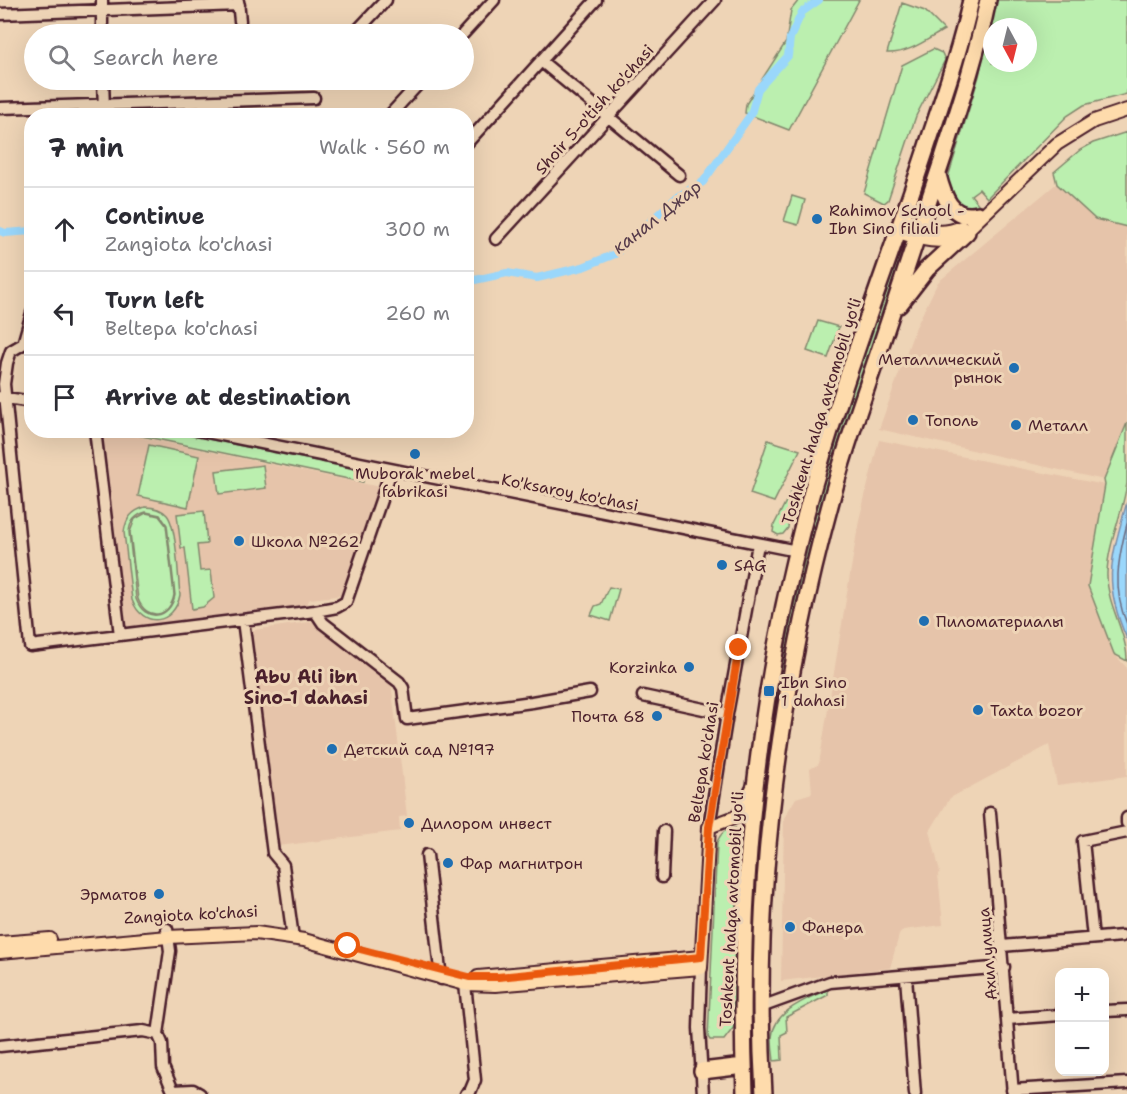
<!DOCTYPE html>
<html lang="en">
<head>
<meta charset="utf-8">
<style>
  body { margin:0; font-family:"Shantell Sans",sans-serif; background:#f2f2f3; color:#2b2b33 }
  .controls { position:absolute; right:18px; bottom:18px; display:grid; overflow:hidden; border-radius:12px; box-shadow:0 6px 24px #0002 }
  .controls button { width:54px; height:54px; display:grid; place-items:center; padding:0; border:0; border-bottom:2px solid #e1e1e2; background:#fff; color:#2b2b33; font:30px sans-serif }
  .compass { position:absolute; left:983px; top:18px; width:54px; height:54px; border-radius:50%; background:#fff; box-shadow:0 6px 24px #0002; rotate:173deg }
  .stop { position:absolute; width:18px; height:18px; margin:-14px; border:4px solid #ea580c; border-radius:50%; background:#fff }
  .stop.end { background:#ea580c; border-color:#fff; box-shadow:0 2px 6px #0008 }
  .list { margin:0; padding:0; list-style:none }
  h2 { display:flex; justify-content:space-between; align-items:center; height:78px; margin:0; padding:0 24px; font-size:26px }
  h2 small { font-size:20px; font-weight:400; color:#7c7c81 }
  .list li { display:grid; grid-template-columns:39px 1fr auto; gap:18px; align-items:center; box-sizing:border-box; height:84px; padding:0 24px; border-top:2px solid #e1e1e2 }
  .list b { display:block; font-size:22px; white-space:nowrap }
  .list p { margin:0; font-size:20px; white-space:nowrap; color:#7c7c81 }
  .list em { font-size:20px; font-style:normal; color:#7c7c81 }
  .icon { flex:none; width:33px; height:33px; fill:none; stroke:currentColor; stroke-width:2; stroke-linecap:round; stroke-linejoin:round }
  .map { position:relative; flex:none; width:1127px; height:1094px; overflow:hidden }
  .search { position:absolute; background:#fff; box-shadow:0 6px 24px #0002; left:24px; top:24px; width:450px; height:66px; display:flex; align-items:center; gap:15px; box-sizing:border-box; padding:0 21px; border-radius:33px; color:#7c7c81; font-size:22px }
  .panel { position:absolute; background:#fff; box-shadow:0 6px 24px #0002; left:24px; top:108px; width:450px; height:330px; border-radius:24px }
  .map>svg:first-child { display:block }
  .built { fill:#e6c4aa }
  .green { fill:#bbefaf; stroke:#82876d; stroke-width:1.5; fill-rule:evenodd }
  .water { fill:#9ad7fb; stroke:#7a8da8; stroke-width:1.5 }
  .lines { fill:none; stroke-linecap:round; stroke-linejoin:round }
  .shore { stroke:#6a697e; stroke-width:1.5 }
  .canal { stroke:#9ad7fb; stroke-width:8 }
  .minor-casing { stroke:#4a1f2b; stroke-width:15 }
  .major-casing { stroke:#4a1f2b; stroke-width:16 }
  .highway-casing { stroke:#4a1f2b; stroke-width:20 }
  .minor { stroke:#eed4b6; stroke-width:10 }
  .major { stroke:#fedbac; stroke-width:12 }
  .highway { stroke:#fedbac; stroke-width:15 }
  .route { stroke:#ea580c; stroke-width:8 }
  .poi-dot { fill:#1f6fb2; stroke:#eed4b6; stroke-width:2 }
  .labels { text-anchor:middle; stroke-width:6; stroke-linejoin:round; paint-order:stroke }
  .street-label { font-size:16px; fill:#4a1f2b; stroke:#eed4b6 }
  .poi-label { font-size:16px; fill:#4a1f2b; stroke:#eed4b6; text-anchor:start }
  .water-label { font-size:18px; font-style:italic; fill:#563b4a; stroke:#eed4b6 }
  .neighbourhood-label { font-size:18px; font-weight:bold; fill:#4a1f2b; stroke:#eed4b6 }
</style>
</head>
<body>
<div class="map">
<svg width="1127" height="1094" viewBox="0 0 1127 1094">
  <rect width="100%" height="100%" fill="#eed4b6"/>
  <filter id="ink" filterUnits="userSpaceOnUse"><feTurbulence type="fractalNoise" baseFrequency=".0167" numOctaves="2"/><feDisplacementMap in="SourceGraphic" scale="12" xChannelSelector="R" yChannelSelector="G"/><feConvolveMatrix kernelMatrix="1 2 1 2 8 2 1 2 1" color-interpolation-filters="sRGB"/></filter>
  <g filter="url(#ink)">
    <path class="built" d="M1056,184L1095,219L1127,227V423L1104,480L879,429L915,329L938,282Z
      M102,431H110L380,487L345,595L310,599L304,607L135,628L126,626Z
      M879,440L1105,485L1088,586L1114,654L1127,668V776L1057,785L1049,745L950,798L930,831L940,872L938,874L943,925L903,930L899,935L890,968L781,981L784,818L796,798L812,793L810,769L819,764L859,520Z
      M316,621L391,682L407,816L399,817L400,831L278,846L247,631Z"/>
    <path class="green" d="M799,0H859L789,130L745,113L746,104L786,42L791,10Z
      M995,0H1127V94L1084,105L1067,116L987,198L979,189L971,195L979,205L971,208L959,206L946,184L979,76ZM992,27H1028V63H992Z
      M902,3L925,11L944,30C926,40 908,54 887,53Z
      M933,49L942,53L945,60L916,116L888,200L884,203L864,193L902,65Z
      M1127,132V227L1095,219L1057,184L1054,172L1080,150L1093,143Z
      M792,196L805,200L798,225L784,221Z
      M901,240L906,241L846,427L818,521L773,747L764,812L759,876L757,1094H752L750,973L754,874L767,742L792,614L822,487Z
      M818,321L839,327L828,358L807,351Z
      M1127,423C1127,443 1127,464 1127,483C1123,513 1108,543 1107,573C1106,605 1127,631 1127,661L1114,654L1088,586L1105,485L1104,480Z
      M118,431H168L365,471L363,482Z
      M768,440L800,450L774,502L750,494Z
      M149,445L199,456L188,507L138,496Z
      M263,465L266,488L219,494L216,471Z
      M803,468L790,502L788,528L783,534L778,535L773,532L774,525Z
      M145,507C153,507 161,508 167,515C177,527 178,578 180,595C174,625 143,629 132,600L124,532C126,518 132,511 145,507ZM146,512L160,515L167,525L175,595C170,619 145,623 136,599L129,532C130,521 135,515 146,512Z
      M204,511L207,544L197,545L200,571L211,570L214,598L203,607L192,609L185,548H181L177,514Z
      M146,513L159,516L166,525L174,595C170,618 146,621 138,599L130,532L135,519Z
      M609,587L619,589L610,621L591,615L595,606L601,604Z
      M735,828L740,830L742,835L734,1027L724,1040H710L708,1037L717,842C721,833 725,829 735,828Z
      M828,989V995L786,1017L787,1032L781,1035L782,1060L774,1061C773,1053 772,1044 772,1037C774,1010 808,999 828,989Z"/>
    <path class="water" d="M1127,502V639C1102,582 1111,559 1127,502Z"/>
    <g class="lines">
      <path class="shore" d="M1127,524C1118,559 1112,590 1127,624"/>
      <path class="canal" d="M0,231L5,233L32,231
        M466,278L475,280L507,273L537,278L583,267L615,254L677,197L703,182L751,114L758,89L788,56L790,38L802,12L819,0"/>
      <defs>
        <path id="minor" d="M102,0V34
          M238,1L240,21
          M0,14L239,5
          M354,34L386,0
          M463,34L494,0
          M541,61L679,175
          M103,80L104,109
          M0,108L314,98
          M389,116L422,80
          M466,144L596,0
          M496,239L715,0
          M32,313L23,344L11,351L7,363L4,384L30,646L315,611L323,623L399,682L403,688L407,719L532,702L590,692
          M0,397L32,402
          M95,430L120,635
          M197,430L797,551
          M315,611L337,607L346,602L391,471
          M243,620L273,853L283,865L293,938
          M643,696L727,714
          M990,813L1013,1094
          M1127,818V823
          M709,827L727,714L758,544
          M427,855L441,979
          M662,877L664,831
          M1093,938L1083,841L1127,832
          M1002,946L1122,936
          M701,968L699,1028L703,1094
          M906,977L915,1094
          M465,984L475,1080L470,1092L466,1094
          M761,1007L830,982L1004,967
          M1104,1011L1127,1010
          M1007,1019L1060,1015
          M158,1034L170,951L167,929
          M0,1046L143,1031L158,1034L162,1043L163,1067L173,1091L193,1090L200,1094
          M1012,1090L1127,1083"/>
        <path id="major" d="M902,223C922,229 941,237 961,227
          M898,232C920,239 941,246 962,235L1057,144L1094,121L1127,110
          M0,943L50,939
          M0,952L168,937L256,933L304,940L465,984L495,985L701,968L709,827L738,816L753,787
          M478,977L701,957"/>
        <path id="highway" d="M938,175C943,195 951,221 978,214
          M899,305L927,269L967,232
          M702,1071L744,1066
          M745,1094C736,879 760,663 822,457C853,352 893,250 927,146C943,98 960,50 971,0
          M764,1094C751,884 782,671 840,469C852,429 866,390 879,351C901,286 922,222 943,158C960,105 977,54 988,0"/>
      </defs>
      <use href="#minor" class="minor-casing"/>
      <use href="#major" class="major-casing"/>
      <use href="#highway" class="highway-casing"/>
      <use href="#minor" class="minor"/>
      <use href="#major" class="major"/>
      <use href="#highway" class="highway"/>
    </g>
  </g>
  <g class="lines" filter="url(#ink)">
    <path class="route" d="M348,946L469,977H498L701,957L709,827L739,648"/>
  </g>
  <g class="poi-dot">
    <circle cx="817" cy="219" r="6"/>
    <circle cx="1014" cy="368" r="6"/>
    <circle cx="913" cy="420" r="6"/>
    <circle cx="1016" cy="425" r="6"/>
    <circle cx="415" cy="454" r="6"/>
    <circle cx="239" cy="541" r="6"/>
    <circle cx="722" cy="565" r="6"/>
    <circle cx="924" cy="621" r="6"/>
    <circle cx="689" cy="667" r="6"/>
    <rect x="763" y="685" width="12" height="12" rx="3"/>
    <circle cx="978" cy="710" r="6"/>
    <circle cx="657" cy="716" r="6"/>
    <circle cx="332" cy="749" r="6"/>
    <circle cx="409" cy="823" r="6"/>
    <circle cx="448" cy="863" r="6"/>
    <circle cx="159" cy="894" r="6"/>
    <circle cx="790" cy="927" r="6"/>
  </g>
  <g class="labels">
    <g class="street-label">
      <text transform="translate(594 109) rotate(-48)" y="6">Shoir 5-o'tish ko'chasi</text>
      <text transform="translate(821 411) rotate(-73)" y="6">Toshkent halqa avtomobil yo'li</text>
      <text transform="translate(570 492) rotate(11)" y="6">Ko'ksaroy ko'chasi</text>
      <text transform="translate(703 762) rotate(-81)" y="6">Beltepa ko'chasi</text>
      <text transform="translate(731 909) rotate(-87)" y="6">Toshkent halqa avtomobil yo'li</text>
      <text transform="translate(191 914) rotate(-3)" y="6">Zangiota ko'chasi</text>
      <text transform="translate(987 954) rotate(-95)" y="6">Ахил улица</text>
    </g>
    <g class="poi-label">
      <text x="829" y="216">Rahimov School -<tspan x="829" dy="18">Ibn Sino filiali</tspan></text>
      <text x="1002" y="365" text-anchor="end">Металлический<tspan x="1002" dy="18">рынок</tspan></text>
      <text x="925" y="426">Тополь</text>
      <text x="1028" y="431">Металл</text>
      <text x="415" y="479" text-anchor="middle">Muborak mebel<tspan x="415" dy="18">fabrikasi</tspan></text>
      <text x="251" y="547">Школа №262</text>
      <text x="734" y="571">SAG</text>
      <text x="936" y="627">Пиломатериалы</text>
      <text x="677" y="673" text-anchor="end">Korzinka</text>
      <text x="781" y="688">Ibn Sino<tspan x="781" dy="18">1 dahasi</tspan></text>
      <text x="990" y="716">Taxta bozor</text>
      <text x="645" y="722" text-anchor="end">Почта 68</text>
      <text x="344" y="755">Детский сад №197</text>
      <text x="421" y="829">Дилором инвест</text>
      <text x="460" y="869">Фар магнитрон</text>
      <text x="147" y="900" text-anchor="end">Эрматов</text>
      <text x="802" y="933">Фанера</text>
    </g>
    <g class="water-label">
      <text transform="translate(657 217) rotate(-38)" y="6">канал Джар</text>
    </g>
    <g class="neighbourhood-label">
      <text x="306" y="683">Abu Ali ibn<tspan x="306" dy="21">Sino-1 dahasi</tspan></text>
    </g>
  </g>
</svg>
<div class="controls">
<button>+</button>
<button>−</button>
</div>
<svg class="compass" viewBox="-18 -18 36 36"><path d="M0-13l5 13h-10z" fill="#e53935"/><path d="M0 13l5-13h-10z" fill="#7c7c81"/></svg>
<div class="stop" style="left:348px;top:946px"></div>
<div class="stop end" style="left:739px;top:648px"></div>
<div class="search"><svg class="icon" aria-label="search" viewBox="0 0 24 24"><circle cx="10" cy="10" r="6"/><path d="M15 15l6 6"/></svg>Search here</div>
<section class="panel">
<h2>7 min<small>Walk · 560 m</small></h2>
<ul class="list">
<li><svg class="icon" aria-label="ahead" viewBox="0 0 24 24"><path d="M12 20V5M6 11l6-6 6 6"/></svg><div><b>Continue</b><p>Zangiota ko'chasi</p></div><em>300 m</em></li>
<li><svg class="icon" aria-label="left" viewBox="0 0 24 24"><path d="M17 20v-9H6M10 6l-5 5 5 5"/></svg><div><b>Turn left</b><p>Beltepa ko'chasi</p></div><em>260 m</em></li>
<li><svg class="icon" aria-label="arrive" viewBox="0 0 24 24"><path d="M6 21V4h12l-3 4 3 4H6"/></svg><div><b>Arrive at destination</b></div></li>
</ul>
</section>
</div>
</body>
</html>
